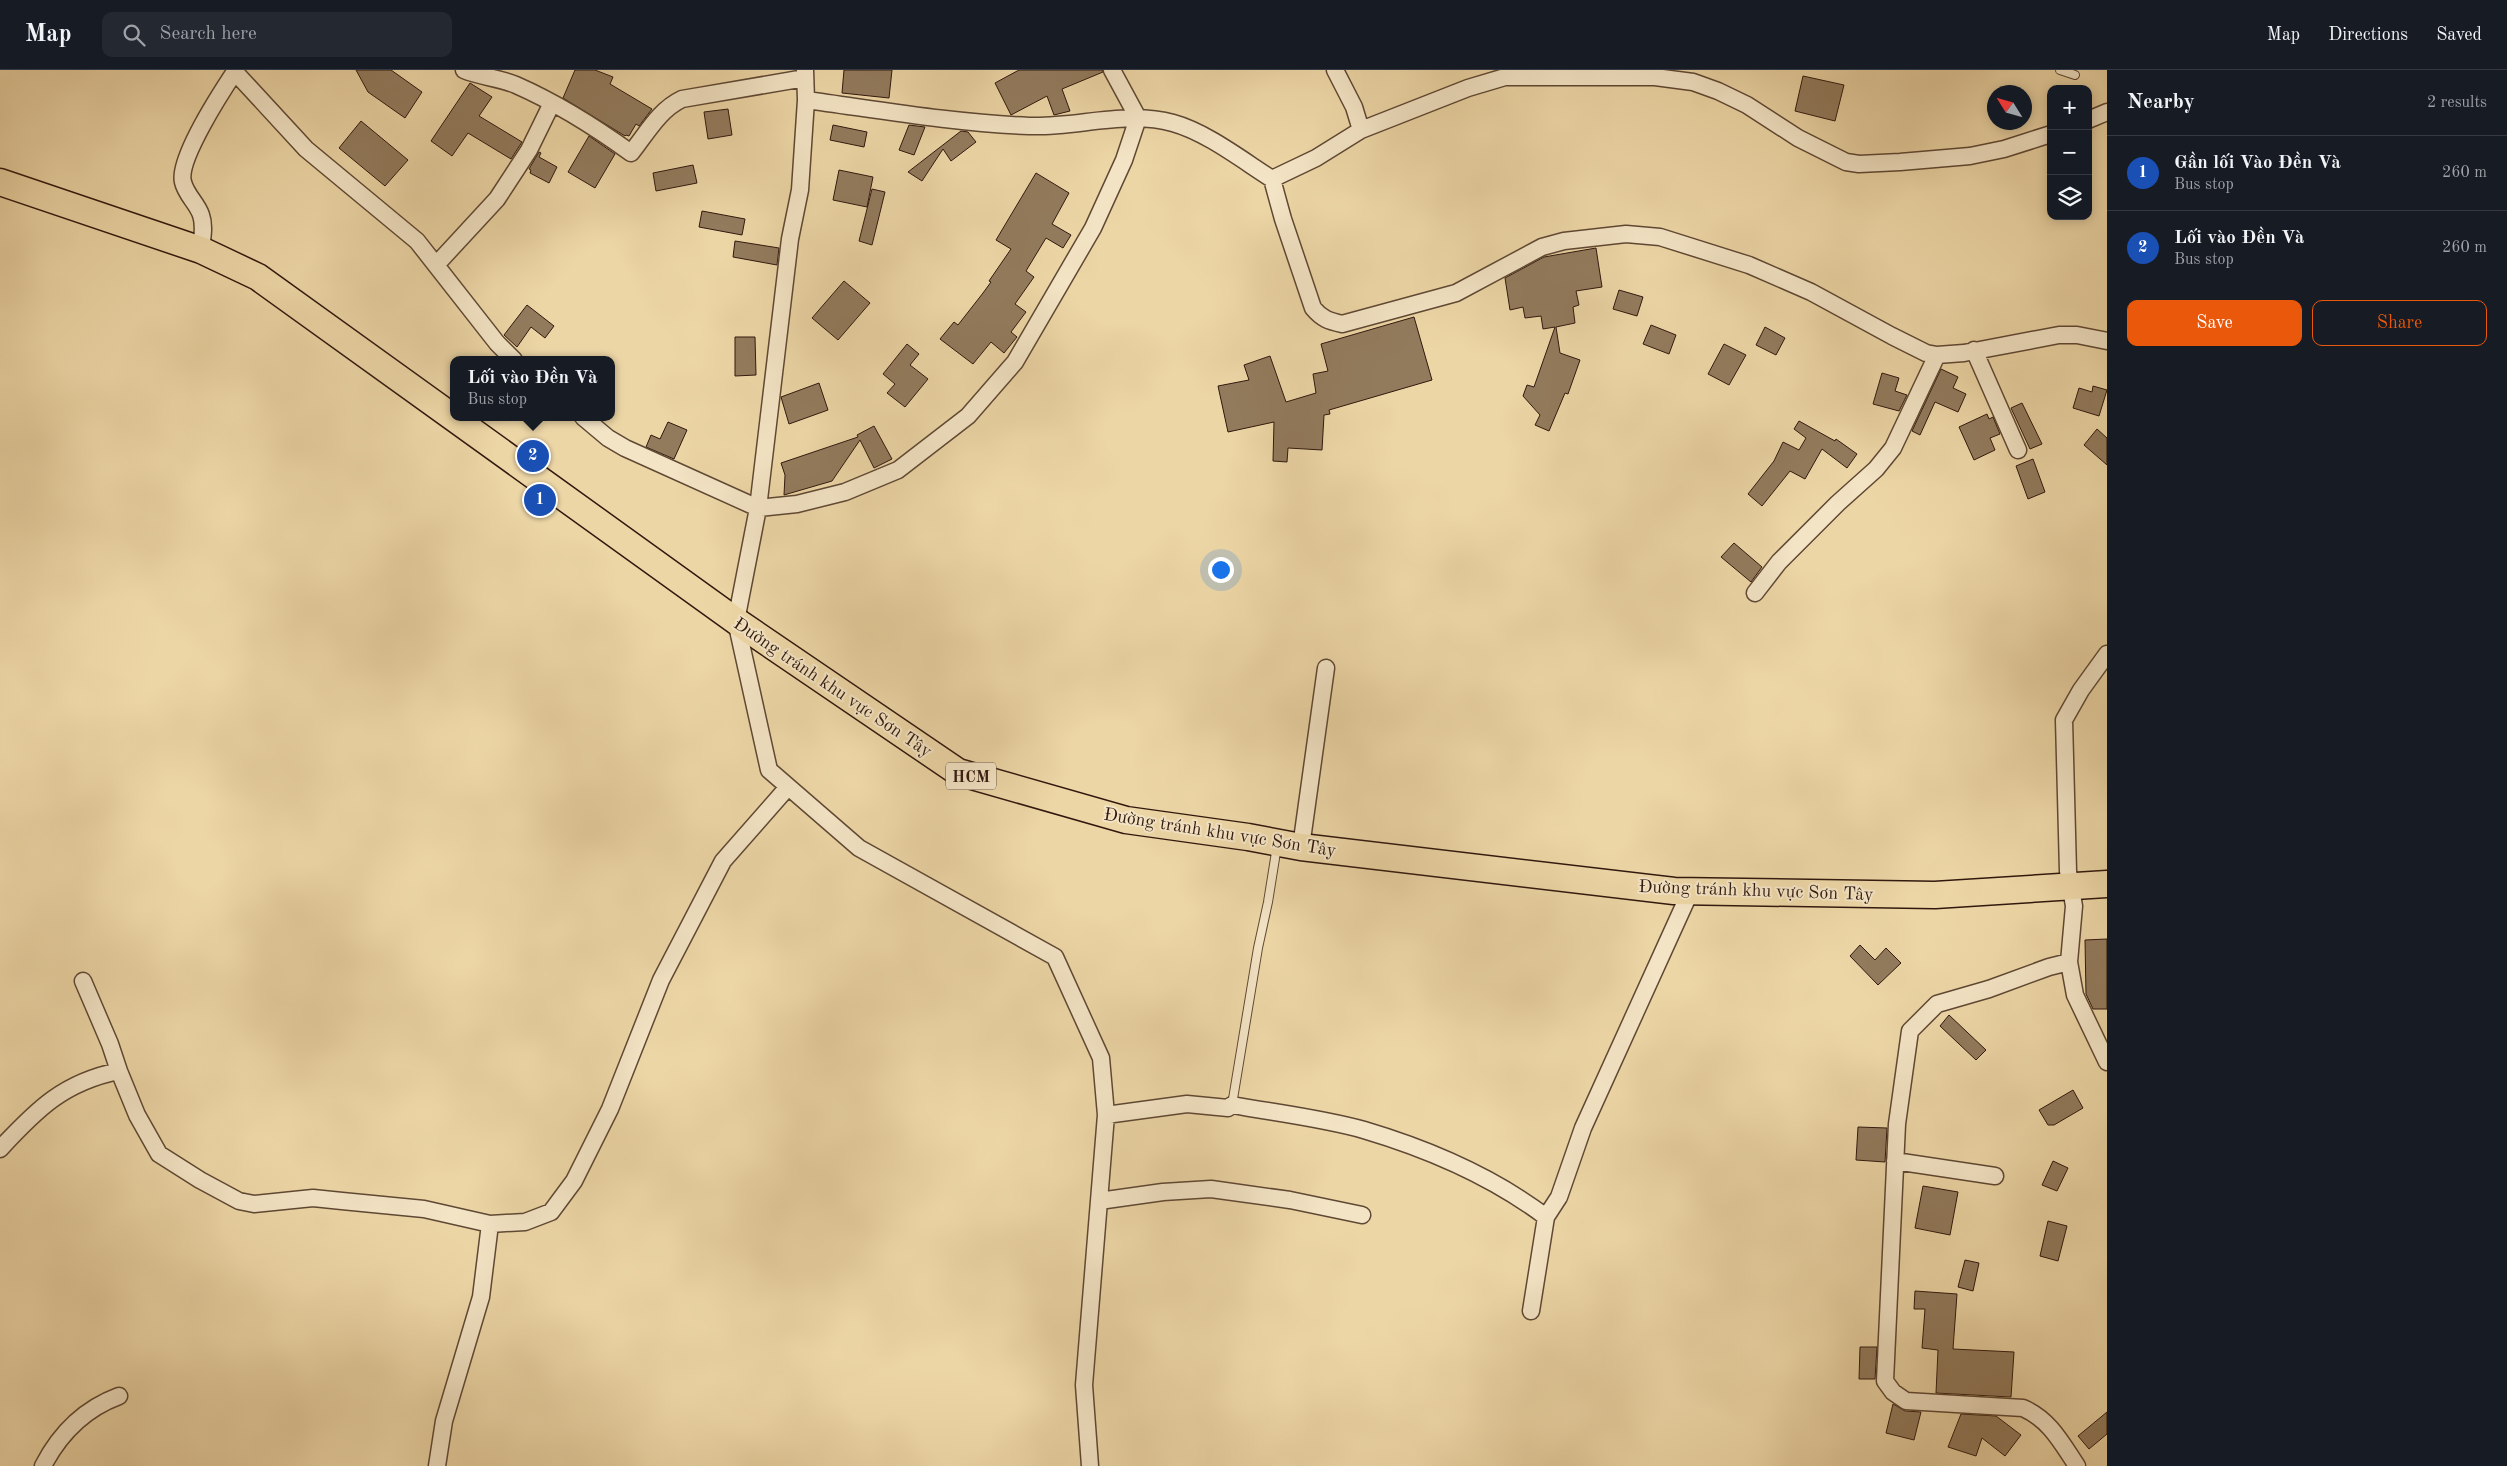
<!DOCTYPE html>
<html lang="en">
<head>
<meta charset="utf-8">
<style>
  body { margin:0; font-family:"Old Standard TT",serif; background:#242831; color:#f1f3f6 }
  .controls { position:absolute; right:15px; top:15px; display:grid; overflow:hidden; border-radius:10px; box-shadow:0 2px 12px #0003 }
  .controls button { width:45px; height:45px; display:grid; place-items:center; padding:0; border:0; border-bottom:1px solid #363941; background:#171b24; color:#f1f3f6; font:25px sans-serif }
  .compass { position:absolute; left:1987px; top:15px; width:45px; height:45px; border-radius:50%; background:#171b24; box-shadow:0 2px 12px #0003; rotate:307deg }
  .you { position:absolute; left:1220px; top:499px; width:18px; height:18px; margin:-12px; border:4px solid #fff; border-radius:50%; background:#1a73e8; box-shadow:0 0 0 8px #1a73e833 }
  .badge { display:grid; place-items:center; width:32px; height:32px; border-radius:50%; background:#ea580c; color:#fff; font-size:16px; font-weight:700 }
  .pin { position:absolute; translate:-50% -50%; border:2px solid #fff; box-shadow:0 1px 5px #0006 }
  .popup { position:absolute; left:450px; top:286px; width:165px; height:65px; box-sizing:border-box; display:grid; place-content:center; border-radius:10px; background:#171b24; filter:drop-shadow(0 1px 4px #0005); font-size:16px; white-space:nowrap; color:#9ea1a6 }
  .popup b { font-size:19px; color:#f1f3f6 }
  .popup::after { content:''; position:absolute; left:50%; top:100%; margin-left:-10px; border:10px solid transparent; border-top-color:#171b24 }
  .list { margin:0; padding:0; list-style:none }
  h2 { display:flex; justify-content:space-between; align-items:center; height:65px; margin:0; padding:0 20px; font-size:21px }
  h2 small { font-size:16px; font-weight:400; color:#9ea1a6 }
  .list li { display:grid; grid-template-columns:32px 1fr auto; gap:15px; align-items:center; box-sizing:border-box; height:75px; padding:0 20px; border-top:1px solid #363941 }
  .list b { display:block; font-size:19px; white-space:nowrap }
  .list p { margin:0; font-size:16px; white-space:nowrap; color:#9ea1a6 }
  .list em { font-size:16px; font-style:normal; color:#9ea1a6 }
  .actions { display:flex; gap:10px; padding:15px 20px }
  .actions a { flex:1; padding:11px 0; border:1px solid #ea580c; border-radius:10px; text-align:center; font-size:18px; color:#ea580c }
  .actions .main { background:#ea580c; color:#fff }
  .icon { flex:none; width:28px; height:28px; fill:none; stroke:currentColor; stroke-width:2; stroke-linecap:round; stroke-linejoin:round }
  .map { position:relative; flex:none; width:2107px; height:1396px; overflow:hidden }
  header { display:flex; align-items:center; gap:30px; box-sizing:border-box; height:70px; padding:0 25px; background:#171b24; border-bottom:1px solid #363941 }
  header strong { font-size:24px }
  nav { display:flex; gap:28px; margin-inline-start:auto; font-size:18px }
  .search { width:350px; height:45px; background:#242831; display:flex; align-items:center; gap:12px; box-sizing:border-box; padding:0 18px; border-radius:10px; color:#9ea1a6; font-size:19px }
  main { display:flex }
  aside { flex:1; background:#171b24 }
  .map>svg:first-child { display:block }
  .building { fill:#927b5d; stroke:#30180e }
  .lines { fill:none; stroke-linecap:round; stroke-linejoin:round }
  .service-casing { stroke:#5f4834; stroke-width:10 }
  .minor-casing { stroke:#5f4834; stroke-width:19 }
  .trunk-casing { stroke:#30180e; stroke-width:29 }
  .service { stroke:#f3e4c5; stroke-width:8 }
  .minor { stroke:#f3e4c5; stroke-width:16 }
  .trunk { stroke:#edd6a6; stroke-width:26 }
  .labels { text-anchor:middle; stroke-width:4; stroke-linejoin:round; paint-order:stroke }
  .shield { fill:#f3e4c5; stroke:#6a5545; stroke-width:1 }
  .shield-label { font-size:16px; font-weight:bold; fill:#30180e }
  .street-label { font-size:18px; fill:#30180e; stroke:#f3e4c5 }
</style>
</head>
<body>
<header>
<strong>Map</strong>
<div class="search"><svg class="icon" aria-label="search" viewBox="0 0 24 24"><circle cx="10" cy="10" r="6"/><path d="M15 15l6 6"/></svg>Search here</div>
<nav><a>Map</a><a>Directions</a><a>Saved</a></nav>
</header>
<main>
<div class="map">
<svg width="2107" height="1396" viewBox="0 0 2107 1396">
  <rect width="100%" height="100%" fill="#edd6a6"/>
  <filter id="stains"><feTurbulence type="fractalNoise" baseFrequency=".004" numOctaves="4"/><feColorMatrix values="0 0 0 0 .2 0 0 0 0 .09 0 0 0 0 .02 0 0 0 .5 -.17"/></filter>
  <radialGradient id="worn" r=".72"><stop offset=".6" stop-color="#630" stop-opacity="0"/><stop offset="1" stop-color="#630" stop-opacity=".3"/></radialGradient>
  <path class="building" d="M356,0H391L422,22L405,48L368,22Z
    M575,0H595L613,7L610,14L652,39L639,56L636,54L629,66L626,65L625,66L563,28Z
    M844,0H892L889,28L842,23Z
    M1019,0H1102L1103,2L1062,19L1070,41L1054,45L1047,26L1011,45L995,13Z
    M1803,6L1844,15L1835,51L1795,41Z
    M470,13L492,27L479,46L522,72L511,89L468,63L452,86L431,71Z
    M728,39L732,65L708,69L704,42Z
    M361,51L408,90L385,116L339,78Z
    M833,55L867,62L864,77L830,70Z
    M909,55L925,57L914,85L899,80Z
    M961,61L968,62L976,72L951,91L943,79L922,111L908,102Z
    M589,66L615,84L595,118L568,102Z
    M539,82L541,83L539,87L557,97L549,113L530,103L531,100L529,99Z
    M693,95L697,113L656,121L653,103Z
    M839,100L873,107L867,137L833,130Z
    M1036,103L1069,123L1052,154L1071,165L1063,178L1046,168L1026,201L1034,207L1015,234L1026,242L1011,262L1017,267L1004,283L991,272L973,294L940,269L954,252L958,255L983,223L991,212L989,211L1011,179L996,170Z
    M872,119L885,122L872,175L859,171Z
    M702,141L745,149L742,165L699,157Z
    M735,171L779,178L777,195L733,187Z
    M1596,178L1602,217L1576,221L1579,235L1573,237L1575,253L1556,257L1560,283L1580,290L1568,324L1565,323L1549,361L1535,355L1540,345L1523,326L1527,315L1534,317L1555,257L1543,259L1541,246L1525,248L1523,237L1510,240L1505,208L1544,187Z
    M844,211L870,233L838,270L812,248Z
    M1619,220L1643,227L1637,246L1613,239Z
    M527,235L554,256L545,268L531,257L517,277L504,265Z
    M1414,247L1432,310L1329,340L1330,344L1324,345L1322,380L1288,378L1287,392L1273,391L1274,352L1228,362L1218,316L1249,310L1244,295L1270,286L1286,332L1316,323L1313,304L1328,301L1321,274Z
    M1651,255L1676,265L1669,284L1643,274Z
    M1765,257L1785,268L1776,285L1756,275Z
    M735,267H755L756,305L735,306Z
    M907,274L919,284L910,295L928,309L905,337L887,323L895,314L883,304Z
    M1724,274L1746,285L1729,315L1708,304Z
    M1941,299L1958,307L1953,318L1966,324L1958,342L1935,332L1920,365L1912,361Z
    M1882,303L1899,308L1895,321L1907,325L1899,341L1873,334Z
    M819,313L828,340L789,354L781,327Z
    M2093,316L2107,320L2099,346L2073,338L2079,318L2092,322Z
    M2022,333L2042,374L2030,379L2011,338Z
    M1987,344L1989,349L1993,347L2000,364L1990,368L1995,380L1974,390L1959,357Z
    M1799,351L1835,371L1836,369L1857,384L1847,398L1822,379L1805,409L1790,401L1762,436L1748,424L1774,391L1783,372L1799,380L1806,368L1794,359Z
    M668,352L687,360L674,389L646,377L651,365L660,369Z
    M874,356L892,389L874,398L860,370L832,411L784,425L785,405L781,393L858,367L857,365Z
    M2097,359L2107,368V395L2084,375Z
    M2033,389L2045,422L2028,429L2016,396Z
    M1734,473L1762,497L1751,512L1721,487Z
    M2107,869V939H2093L2086,924L2085,870Z
    M1860,875L1875,890L1886,878L1901,893L1878,915L1850,886Z
    M1949,945L1986,980L1976,990L1940,956Z
    M2073,1020L2083,1038L2054,1055H2048L2039,1040Z
    M1858,1057L1887,1058L1885,1092L1856,1090Z
    M2053,1091L2068,1098L2057,1121L2042,1115Z
    M1923,1116L1958,1122L1950,1165L1915,1158Z
    M2048,1151L2067,1156L2058,1191L2040,1186Z
    M1965,1190L1979,1193L1973,1221L1958,1217Z
    M1915,1221L1957,1224L1953,1279L2014,1282L2011,1327L1936,1323L1938,1280L1922,1278L1925,1239H1914Z
    M1860,1277H1877L1875,1309H1859Z
    M1893,1334L1905,1341L1921,1342L1914,1370L1886,1363Z
    M2107,1342V1364L2089,1379L2078,1366Z
    M1961,1344L1996,1346L2021,1365L2005,1386L1982,1368L1976,1386L1948,1377Z"/>
  <g class="lines">
    <defs>
      <path id="service" d="M2060,0L2075,5
        M1232,1035L1258,878L1268,832L1277,776"/>
      <path id="minor" d="M464,0C481,7 500,8 516,15C557,33 595,57 631,83C647,63 659,40 682,29L805,8
        M805,0L806,30L800,120L790,169L758,438L736,551L769,700L859,778L1055,887L1101,988L1106,1045L1084,1315L1090,1396
        M1335,0L1354,37L1361,60L1316,88L1272,109L1283,149L1313,238C1322,249 1329,251 1342,254L1456,223L1542,177L1564,171L1626,164L1660,167L1749,195L1811,222L1892,266L1926,283L1937,285L1964,283L2059,265H2077L2107,271
        M235,2L306,79L417,171L497,273L514,290
        M806,30C880,40 954,53 1029,56C1076,58 1126,40 1173,53C1206,62 1242,90 1272,109
        M2088,50L2107,42
        M1361,60L1468,18L1505,7H1655L1693,12L1718,21L1747,35L1798,68L1846,92L1859,94L1900,92L1970,86L2004,79L2051,64
        M201,180C202,169 205,156 201,145C197,133 186,125 183,112C177,90 222,21 236,0
        M436,195L497,129L529,80L552,33
        M1974,280L2018,380
        M583,347L608,368L625,378L758,438L797,434L845,422L898,400L968,346L1015,292L1093,158L1124,90L1138,48L1112,0
        M1755,523L1779,492L1838,433L1876,399L1893,378L1937,285
        M1301,777L1326,598
        M2069,892L2074,836L2068,801L2064,650L2081,620L2107,584
        M83,911L110,974L119,1001
        M1106,1045L1187,1034L1228,1038L1232,1035C1276,1043 1321,1048 1364,1060C1428,1079 1493,1107 1546,1147L1559,1127L1583,1058L1691,820
        M0,1079C37,1039 64,1012 119,1001L137,1045L159,1084L200,1110L239,1131L254,1134L313,1128L342,1131L424,1139L490,1154L525,1152L551,1142L574,1111L610,1039L661,910L723,791L788,717
        M1895,1091L1995,1106
        M1099,1131L1163,1122L1211,1119L1290,1130L1362,1145
        M1531,1241L1546,1147
        M43,1396C60,1363 84,1339 119,1326
        M437,1396L444,1351L481,1227L490,1154
        M2077,1396C2061,1372 2050,1350 2023,1338L1906,1331L1893,1322L1885,1311L1897,1054L1910,961L1937,934L1989,919L2049,897L2069,892L2075,925L2107,992"/>
      <path id="trunk" d="M0,112L201,180L258,207L736,551L958,702L1126,750L1248,767L1301,777L1674,821L1935,825L2107,814"/>
    </defs>
    <use href="#service" class="service-casing"/>
    <use href="#minor" class="minor-casing"/>
    <use href="#trunk" class="trunk-casing"/>
    <use href="#service" class="service"/>
    <use href="#minor" class="minor"/>
    <use href="#trunk" class="trunk"/>
  </g>
  <g class="labels">
    <rect class="shield" x="946" y="692.5" width="50" height="27" rx="4"/>
    <g class="shield-label">
      <text x="971" y="712">HCM</text>
    </g>
    <g class="street-label">
      <text transform="translate(833 617) rotate(34)" y="6">Đường tránh khu vực Sơn Tây</text>
      <text transform="translate(1220 762) rotate(9)" y="6">Đường tránh khu vực Sơn Tây</text>
      <text transform="translate(1756 820) rotate(2)" y="6">Đường tránh khu vực Sơn Tây</text>
    </g>
  </g>
  <rect width="100%" height="100%" filter="url(#stains)"/>
  <rect width="100%" height="100%" fill="url(#worn)"/>
</svg>
<div class="controls">
<button>+</button>
<button>−</button>
<button><svg class="icon" aria-label="layers" viewBox="0 0 24 24"><path d="M12 4l9 5-9 5-9-5zM3 14l9 5 9-5"/></svg></button>
</div>
<svg class="compass" viewBox="-18 -18 36 36"><path d="M0-13l5 13h-10z" fill="#e53935"/><path d="M0 13l5-13h-10z" fill="#9ea1a6"/></svg>
<div class="you"></div>
<div class="pin badge" style="left:540px;top:430px;background:#1a4fb4">1</div>
<div class="pin badge" style="left:533px;top:386px;background:#1a4fb4">2</div>
<div class="popup"><b>Lối vào Đền Và</b>Bus stop</div>
</div>
<aside>
<h2>Nearby<small>2 results</small></h2>
<ul class="list">
<li><span class="badge" style="background:#1a4fb4">1</span><div><b>Gần lối Vào Đền Và</b><p>Bus stop</p></div><em>260 m</em></li>
<li><span class="badge" style="background:#1a4fb4">2</span><div><b>Lối vào Đền Và</b><p>Bus stop</p></div><em>260 m</em></li>
</ul>
<div class="actions"><a class="main">Save</a><a>Share</a></div>
</aside>
</main>
</body>
</html>
